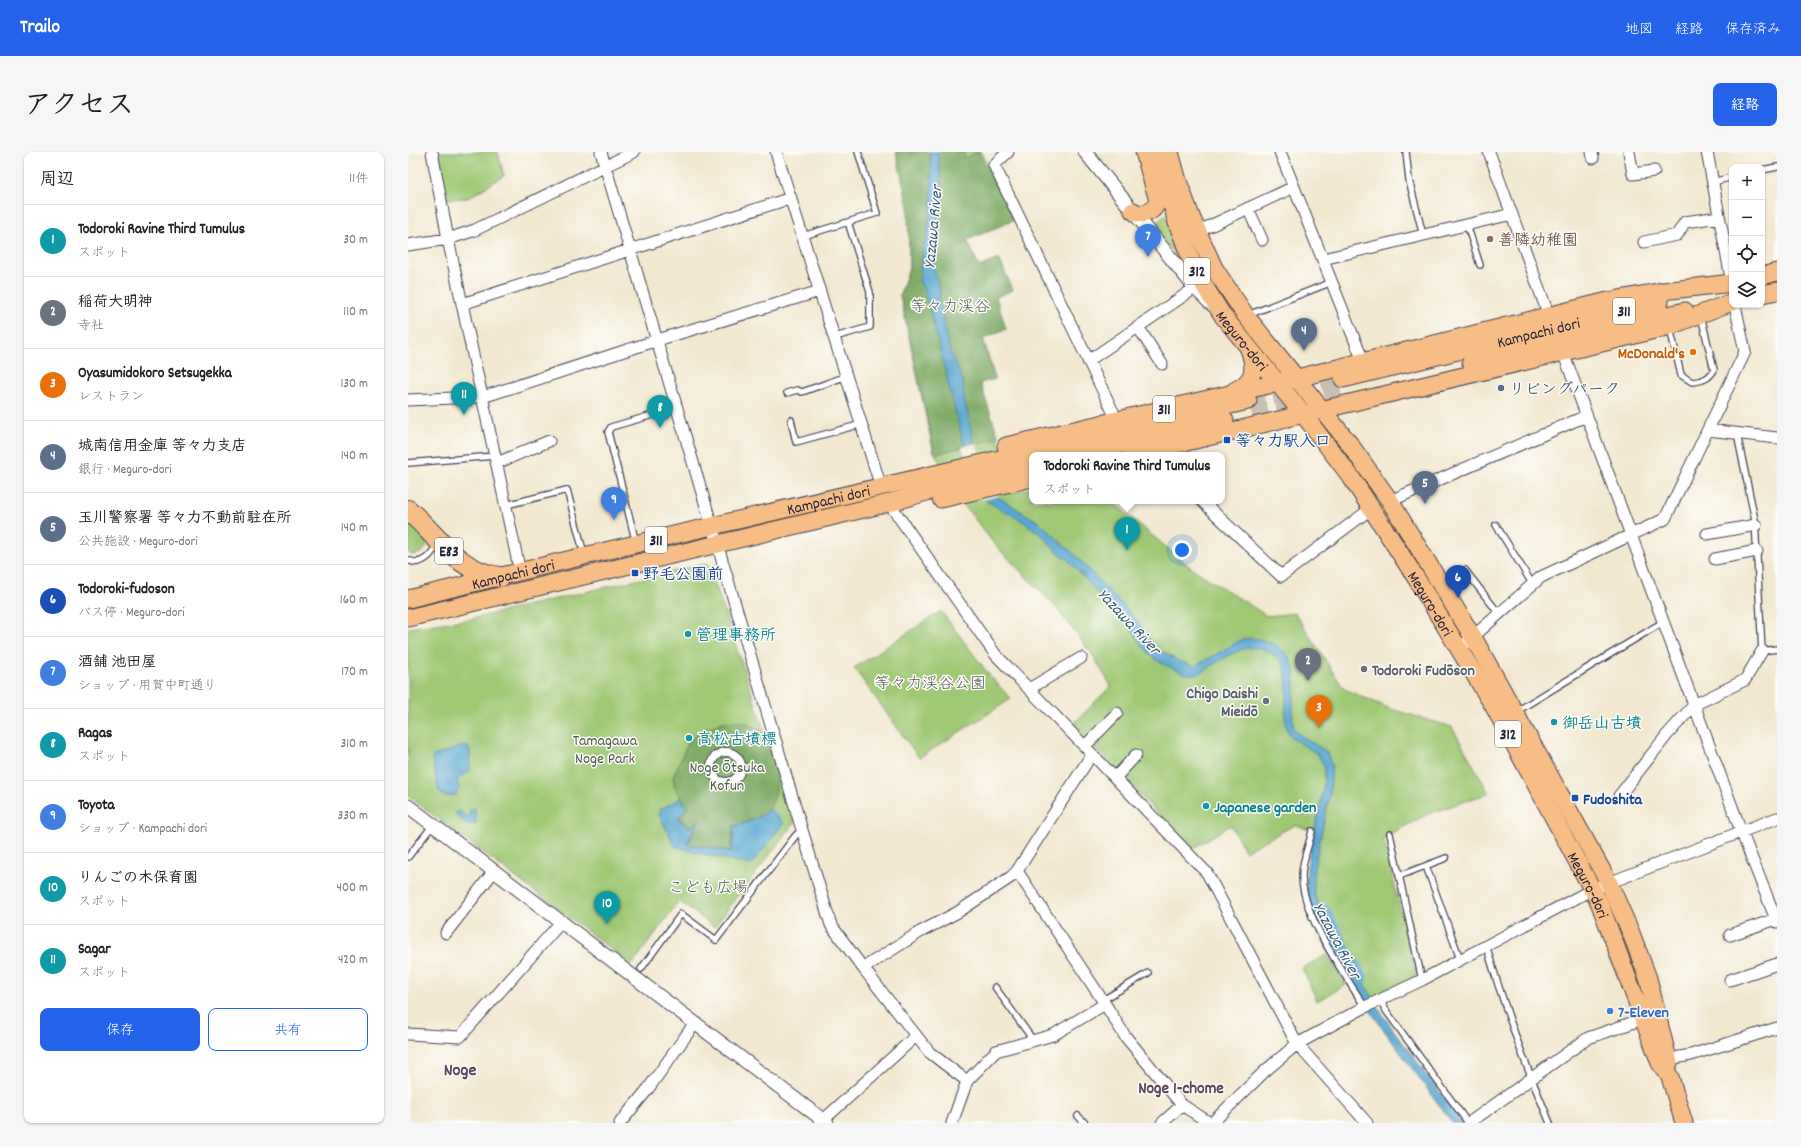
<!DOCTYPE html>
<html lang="ja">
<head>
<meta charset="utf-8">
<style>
  body { margin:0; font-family:Dekko,"Klee One",sans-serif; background:#f6f6f6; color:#202124 }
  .controls { position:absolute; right:12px; top:12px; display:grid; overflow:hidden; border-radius:8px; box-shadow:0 1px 3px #0004 }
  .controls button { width:36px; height:36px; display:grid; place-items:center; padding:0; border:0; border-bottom:1px solid #e0e0e0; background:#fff; color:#202124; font:20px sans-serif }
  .you { position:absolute; left:774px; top:398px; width:14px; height:14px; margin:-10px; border:3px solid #fff; border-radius:50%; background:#1a73e8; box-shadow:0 0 0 6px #1a73e833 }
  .badge { display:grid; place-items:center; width:26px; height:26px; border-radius:50%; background:#2563eb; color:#fff; font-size:13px; font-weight:700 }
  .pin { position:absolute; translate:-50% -33px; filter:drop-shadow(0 1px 2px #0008) }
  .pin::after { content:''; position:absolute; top:21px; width:14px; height:12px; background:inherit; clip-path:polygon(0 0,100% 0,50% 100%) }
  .popup { position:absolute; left:621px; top:300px; width:196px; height:52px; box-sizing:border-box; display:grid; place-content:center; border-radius:8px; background:#fff; filter:drop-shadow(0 1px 3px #0005); font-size:13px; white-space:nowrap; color:#757577 }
  .popup b { font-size:15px; color:#202124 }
  .popup::after { content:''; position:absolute; left:50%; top:100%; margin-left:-8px; border:8px solid transparent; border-top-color:#fff }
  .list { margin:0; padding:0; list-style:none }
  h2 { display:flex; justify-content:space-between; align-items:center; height:52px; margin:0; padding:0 16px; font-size:17px }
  h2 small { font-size:13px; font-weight:400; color:#757577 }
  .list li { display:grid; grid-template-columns:26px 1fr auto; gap:12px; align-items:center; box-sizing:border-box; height:72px; padding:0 16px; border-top:1px solid #e0e0e0 }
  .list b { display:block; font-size:15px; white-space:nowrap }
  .list p { margin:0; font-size:13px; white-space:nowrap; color:#757577 }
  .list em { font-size:13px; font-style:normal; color:#757577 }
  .actions { display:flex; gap:8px; padding:12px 16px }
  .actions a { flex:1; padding:9px 0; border:1px solid #2563eb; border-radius:8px; text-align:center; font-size:14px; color:#2563eb }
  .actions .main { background:#2563eb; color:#fff }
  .icon { flex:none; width:22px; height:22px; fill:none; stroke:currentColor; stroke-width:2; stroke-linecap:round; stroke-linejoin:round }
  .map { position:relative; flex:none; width:1369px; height:971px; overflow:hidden; border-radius:8px }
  header { display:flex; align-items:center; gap:24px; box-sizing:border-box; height:56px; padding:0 20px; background:#2563eb; color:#fff }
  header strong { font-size:19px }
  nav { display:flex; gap:22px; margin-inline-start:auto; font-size:14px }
  .intro { display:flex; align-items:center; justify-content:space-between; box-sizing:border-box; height:96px; padding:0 24px }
  h1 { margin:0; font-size:28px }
  .button { padding:10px 18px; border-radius:8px; background:#2563eb; color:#fff; font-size:14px; font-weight:700 }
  main { display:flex; gap:24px; padding:0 24px }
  aside { flex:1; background:#fff; border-radius:8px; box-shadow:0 1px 3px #0004 }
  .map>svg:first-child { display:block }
  .green { fill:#9fc874; stroke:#607558 }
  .forest { fill:#7fac66; stroke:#506750 }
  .water { fill:#57a6d1; stroke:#3c6486 }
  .pier { fill:#f2e8d0 }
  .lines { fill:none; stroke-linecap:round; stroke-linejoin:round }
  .river { stroke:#57a6d1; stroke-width:21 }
  .primary-tunnel { stroke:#c8c0b2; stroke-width:17; stroke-dasharray:17 8; stroke-linecap:butt }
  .service-casing { stroke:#414051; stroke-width:8 }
  .pedestrian-casing { stroke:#414051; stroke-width:10 }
  .minor-casing { stroke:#414051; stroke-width:13 }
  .tertiary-casing { stroke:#414051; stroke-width:15 }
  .primary-casing { stroke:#414051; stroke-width:19 }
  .motorway-casing { stroke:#414051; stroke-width:22 }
  .service { stroke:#fff; stroke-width:5.5 }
  .pedestrian { stroke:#fff; stroke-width:8 }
  .minor { stroke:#fff; stroke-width:11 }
  .tertiary { stroke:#fff; stroke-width:13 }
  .primary { stroke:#f6be86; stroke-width:17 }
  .motorway { stroke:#f6be86; stroke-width:20 }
  .education-dot { fill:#8d6e63; stroke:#fdfcf7; stroke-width:1.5 }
  .food-dot { fill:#e8710a; stroke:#fdfcf7; stroke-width:1.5 }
  .service-dot { fill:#5c6f8a; stroke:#fdfcf7; stroke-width:1.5 }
  .transit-dot { fill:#1a4fb4; stroke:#fdfcf7; stroke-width:1.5 }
  .culture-dot { fill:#0f9aa8; stroke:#fdfcf7; stroke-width:1.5 }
  .worship-dot { fill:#6b7280; stroke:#fdfcf7; stroke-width:1.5 }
  .shop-dot { fill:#3f7fe0; stroke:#fdfcf7; stroke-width:1.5 }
  .labels { text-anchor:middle; stroke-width:3; stroke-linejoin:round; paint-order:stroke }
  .shield { fill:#fdfcf7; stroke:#646373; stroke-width:1 }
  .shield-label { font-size:15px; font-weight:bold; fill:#22223b }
  .education-label { font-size:16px; font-weight:bold; fill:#785e54; stroke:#fdfcf7; text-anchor:start }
  .park-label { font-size:16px; fill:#4e5c4f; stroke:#fdfcf7 }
  .street-label { font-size:16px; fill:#22223b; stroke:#fdfcf7 }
  .food-label { font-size:16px; font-weight:bold; fill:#c56008; stroke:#fdfcf7; text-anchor:end }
  .service-label { font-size:16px; font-weight:bold; fill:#4e5e75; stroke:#fdfcf7; text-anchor:start }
  .transit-label { font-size:16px; font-weight:bold; fill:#164399; stroke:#fdfcf7; text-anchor:start }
  .culture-label { font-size:16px; font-weight:bold; fill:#0d838f; stroke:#fdfcf7; text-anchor:start }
  .worship-label { font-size:16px; font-weight:bold; fill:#5b616d; stroke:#fdfcf7; text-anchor:start }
  .shop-label { font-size:16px; font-weight:bold; fill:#366cbe; stroke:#fdfcf7; text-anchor:start }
  .water-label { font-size:17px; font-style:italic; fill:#3a5d7e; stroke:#fdfcf7 }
  .neighbourhood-label { font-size:17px; font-weight:bold; fill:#5e4960; stroke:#fdfcf7 }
  .quarter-label { font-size:18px; font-weight:bold; fill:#5e4960; stroke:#fdfcf7 }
</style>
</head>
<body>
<header>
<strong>Trailo</strong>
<nav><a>地図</a><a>経路</a><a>保存済み</a></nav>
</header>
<div class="intro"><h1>アクセス</h1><a class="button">経路</a></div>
<main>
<aside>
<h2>周辺<small>11件</small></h2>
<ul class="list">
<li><span class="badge" style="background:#0f9aa8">1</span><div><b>Todoroki Ravine Third Tumulus</b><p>スポット</p></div><em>30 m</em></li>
<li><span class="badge" style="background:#6b7280">2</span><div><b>稲荷大明神</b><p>寺社</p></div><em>110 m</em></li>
<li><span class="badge" style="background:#e8710a">3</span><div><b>Oyasumidokoro Setsugekka</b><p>レストラン</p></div><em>130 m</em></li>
<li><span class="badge" style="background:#5c6f8a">4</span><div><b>城南信用金庫 等々力支店</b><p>銀行 · Meguro-dori</p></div><em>140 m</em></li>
<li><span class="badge" style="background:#5c6f8a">5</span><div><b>玉川警察署 等々力不動前駐在所</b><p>公共施設 · Meguro-dori</p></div><em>140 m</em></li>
<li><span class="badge" style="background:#1a4fb4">6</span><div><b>Todoroki-fudoson</b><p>バス停 · Meguro-dori</p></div><em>160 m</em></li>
<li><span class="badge" style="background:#3f7fe0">7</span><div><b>酒舗 池田屋</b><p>ショップ · 用賀中町通り</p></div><em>170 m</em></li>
<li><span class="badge" style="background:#0f9aa8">8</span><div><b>Ragas</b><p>スポット</p></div><em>310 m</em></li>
<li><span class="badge" style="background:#3f7fe0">9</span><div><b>Toyota</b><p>ショップ · Kampachi dori</p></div><em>330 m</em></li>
<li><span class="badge" style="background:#0f9aa8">10</span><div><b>りんごの木保育園</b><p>スポット</p></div><em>400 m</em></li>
<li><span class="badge" style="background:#0f9aa8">11</span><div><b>Sagar</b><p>スポット</p></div><em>420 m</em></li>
</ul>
<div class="actions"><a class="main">保存</a><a>共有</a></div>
</aside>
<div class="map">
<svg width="1369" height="971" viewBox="0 0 1369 971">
  <rect width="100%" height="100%" fill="#fdfcf7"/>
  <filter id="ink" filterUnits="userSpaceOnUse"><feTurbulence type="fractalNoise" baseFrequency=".025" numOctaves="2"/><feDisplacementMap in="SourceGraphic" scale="8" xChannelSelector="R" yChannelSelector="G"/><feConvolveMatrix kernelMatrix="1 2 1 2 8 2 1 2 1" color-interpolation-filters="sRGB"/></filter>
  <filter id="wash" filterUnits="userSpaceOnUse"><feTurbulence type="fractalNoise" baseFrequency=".012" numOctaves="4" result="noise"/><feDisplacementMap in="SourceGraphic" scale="16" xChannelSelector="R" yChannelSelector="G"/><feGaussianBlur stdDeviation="0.9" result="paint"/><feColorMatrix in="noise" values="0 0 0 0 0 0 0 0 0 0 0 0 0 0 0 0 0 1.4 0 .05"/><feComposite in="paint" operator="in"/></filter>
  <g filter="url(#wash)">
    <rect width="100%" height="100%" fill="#f2e8d0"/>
    <path class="green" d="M29,0H90L96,24L60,46L38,47Z
      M489,0H573L606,68L559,88L571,115L591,107L605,138L586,146L598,177L575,186L587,227L572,231L607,340L624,336V349H703L782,415L859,464L887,461L936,537L983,557L1044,575L1081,641L1020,662L975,686L1009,824L958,850L938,819L901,743L899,727L908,680L887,673L837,699L823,673L784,697L664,573L703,534L684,502L646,453L587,393L551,347L525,298L492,143L501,116L502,62Z
      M758,63L776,113L744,74Z
      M0,370L18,389L19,395L13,401L4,403L0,401Z
      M300,411L387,670L306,775L271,749L224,813L0,644V476L63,467Z
      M533,459L582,524L603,547L511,606L446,516Z
      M919,803L938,833L909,849L894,816Z"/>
    <path class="forest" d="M488,0H555L557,6L570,0L606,68L559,88L571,115L591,107L605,138L588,145L598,177L575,187L587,227L572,231L591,286L527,302L492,143L501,116L500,55Z
      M329,569C341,571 354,576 360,587C369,605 373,638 362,655C355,666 337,671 325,674L323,699L280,692L293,665L291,664L282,675L271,666L280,655L267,636L265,625L280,590L293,579L315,570Z"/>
    <path class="water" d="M521,0H530L533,28V46L525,98L526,117L532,139L531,150L542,200L555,229L556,246L566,290L590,345L632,371L668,404L727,466L747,495L770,509L787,514L835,487C845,485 855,487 865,492C903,511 879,546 886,577L895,585L918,599L924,613L922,641L906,717V742L932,800L963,842L968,853L986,879L1055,971H1044C994,900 932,829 901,747C890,716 917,655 916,619C914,592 882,596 878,574C875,557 881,540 878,524C877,513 872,505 861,500C856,498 847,495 840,496C824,499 806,513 791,522H777L753,511L746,506L734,494L718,467L704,457L659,407L644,395L635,384L616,370L577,348L556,293L517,140L511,129L516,90L518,91C523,60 526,31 521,0Z
      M56,594L60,595L62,598V619L49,627L51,636L48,643C41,644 36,646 31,640L24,607L25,604Z
      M273,646L279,655L270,666L282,676L292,666L279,692L324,700L326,675L349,666L362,657L376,671L343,713L283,699L267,694L251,663L253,657Z
      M67,656L68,672L60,673L47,661L52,659L58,665L62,662L61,659Z"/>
    <path class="pier" d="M568,291L570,297L591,344L574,348L554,295Z"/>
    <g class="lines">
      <path class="river" d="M914,763L934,803L949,826"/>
    </g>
  </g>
  <g filter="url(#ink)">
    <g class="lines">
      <path class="primary-tunnel" d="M840,249L935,227
        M844,263L938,240"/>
      <defs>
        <path id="service" d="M998,0L1001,28L1015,83
          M1354,18L1369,15
          M1305,30L1324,25
          M1059,73L1072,113
          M395,84L469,61L450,0
          M840,163L924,130
          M1262,176L1273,223L1284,230C1294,229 1301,227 1306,218L1293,164
          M427,185L462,175V140L440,70
          M379,241L389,238L394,240L439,224
          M383,268L388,290L454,272
          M1329,282L1347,368L1354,499L1369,497
          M0,311L87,304
          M98,353L159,338L176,402
          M1088,373L1125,433
          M228,391L200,280L203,275L269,256
          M0,408C13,415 24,403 29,392
          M1036,435L1057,418L1092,463
          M1109,559L1255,470
          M904,679C901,693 894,709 894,724C894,764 936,821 957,855
          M982,682L1014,828
          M0,705L25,673
          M1018,714L1052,807
          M991,724L1038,706
          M1078,793C1096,855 1116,911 1142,971
          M233,817L273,762L308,788L388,683L394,678
          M587,835L625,888
          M695,848L740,821
          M972,848L979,860L1060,971
          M670,964L677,971"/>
        <path id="pedestrian" d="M303 615a15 15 0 1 1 30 0a15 15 0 1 1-30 0Z"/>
        <path id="minor" d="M24,0L40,87L112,420
          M193,0L394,678L423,773L455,816L521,900L559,929
          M368,0L473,335
          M600,0L586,13L709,268
          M872,0L955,209
          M1081,0L1141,164
          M1184,0L1185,6
          M1221,0L1225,22L1246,19
          M1299,0L1324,131
          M840,56L854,88
          M789,80L886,35
          M1236,90L1269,83L1277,70L1311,65
          M0,93L40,87L67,78L226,0
          M915,107L1104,62
          M54,152L383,46
          M730,175L754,212
          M1155,200L1333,679L1369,770
          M680,209L787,136
          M0,248L68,245L81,243L256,186L412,139
          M1300,278L1369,286
          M89,311L141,289
          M794,349L873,424L964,356
          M982,349L1178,264
          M481,351L587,502L684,602
          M1299,382L1348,373
          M1307,407L1349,399
          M1051,497L1133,425L1257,367L1337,200L1327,153
          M621,537L673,506
          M677,594L709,561
          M707,626L728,603
          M1211,644L1259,583L1286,553L1337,528L1354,499
          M609,719L697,852L717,884L774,953L802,971
          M38,781L86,719
          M1322,783L1368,767
          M455,816L512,780L550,760L603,725L609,719L684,602L799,721L889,892L959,971
          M1322,828L1369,812
          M0,882L52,885L154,769
          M1261,907L1283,903L1369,876
          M212,971L240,937L287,871
          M412,971L508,884
          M544,971L559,929L588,899L645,883L697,852
          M754,971L774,953
          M804,971L857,919L889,892L957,855L1014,828L1185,737L1369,666
          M1061,971L1180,886L1235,867"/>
        <path id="tertiary" d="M677,0L787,136L803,152
          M0,654L419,971"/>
        <g id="primary">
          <path id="s1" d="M749,0L769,71L784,110L800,140L815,164L895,262L943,325L1008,426L1085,553L1191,750L1252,911L1262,925L1276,971"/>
          <path d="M762,0L770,29L784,67L806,116L838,164L941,291L982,349L1065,485L1201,731L1223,781L1240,826L1261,911"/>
          <path d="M725,59C735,65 746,60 750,49L736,0"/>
          <path d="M1354,124L1369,120"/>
          <path d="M1354,142L1369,139"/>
          <path d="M1063,210L1277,159"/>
          <path id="s2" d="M935,227L1252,150"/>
          <path d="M826,239C847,229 848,217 841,197"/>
          <path d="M598,294L869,231L1200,149L1255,139L1324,131"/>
          <path d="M667,303L817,269"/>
          <path d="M724,303L1219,185L1262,174L1324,150"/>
          <path d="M533,347L624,326"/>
          <path id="s3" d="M0,447L176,404L840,249"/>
          <path d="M0,466L481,351L536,335L624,314"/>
        </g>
        <path id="motorway" d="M0,358C30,384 50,420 92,425"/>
      </defs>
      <use href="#service" class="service-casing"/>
      <use href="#pedestrian" class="pedestrian-casing"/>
      <use href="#minor" class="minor-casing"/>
      <use href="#tertiary" class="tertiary-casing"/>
      <use href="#primary" class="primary-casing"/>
      <use href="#motorway" class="motorway-casing"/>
      <use href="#service" class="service"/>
      <use href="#pedestrian" class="pedestrian"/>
      <use href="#minor" class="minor"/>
      <use href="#tertiary" class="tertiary"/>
      <use href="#primary" class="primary"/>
      <use href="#motorway" class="motorway"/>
    </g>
  </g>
  <circle class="education-dot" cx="1082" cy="87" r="4"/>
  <circle class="food-dot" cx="1285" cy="200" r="4"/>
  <circle class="service-dot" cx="1093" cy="236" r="4"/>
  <g class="transit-dot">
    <rect x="815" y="284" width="8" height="8" rx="2"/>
    <rect x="223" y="417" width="8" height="8" rx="2"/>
    <rect x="1163" y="642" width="8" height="8" rx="2"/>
  </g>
  <g class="culture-dot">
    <circle cx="280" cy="482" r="4"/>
    <circle cx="1146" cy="570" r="4"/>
    <circle cx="281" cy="586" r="4"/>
    <circle cx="798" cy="654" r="4"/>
  </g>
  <g class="worship-dot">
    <circle cx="956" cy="517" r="4"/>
    <circle cx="858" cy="549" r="4"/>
  </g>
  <circle class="shop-dot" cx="1202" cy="859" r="4"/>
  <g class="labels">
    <g class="shield">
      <rect x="776" y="106" width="26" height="26" rx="3"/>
      <rect x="1205" y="146" width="22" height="26" rx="3"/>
      <rect x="745" y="244" width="22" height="26" rx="3"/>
      <rect x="237" y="375" width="22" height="26" rx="3"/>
      <rect x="27" y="386" width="28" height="26" rx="3"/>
      <rect x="1087" y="569" width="26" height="26" rx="3"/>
    </g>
    <g class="shield-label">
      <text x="789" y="124">312</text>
      <text x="1216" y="164">311</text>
      <text x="756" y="262">311</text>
      <text x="248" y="393">311</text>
      <text x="41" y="404">E83</text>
      <text x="1100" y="587">312</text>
    </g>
    <g class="education-label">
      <text x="1090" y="93">善隣幼稚園</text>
    </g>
    <g class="park-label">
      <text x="542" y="159">等々力渓谷</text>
      <text x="522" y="536">等々力渓谷公園</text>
      <text x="197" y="593">Tamagawa<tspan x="197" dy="18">Noge Park</tspan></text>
      <text x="319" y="620">Noge Ōtsuka<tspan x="319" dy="18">Kofun</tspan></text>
      <text x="300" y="740">こども広場</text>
    </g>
    <g class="street-label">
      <text dy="6" stroke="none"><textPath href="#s2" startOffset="201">Kampachi dori</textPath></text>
      <text dy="6" stroke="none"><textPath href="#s1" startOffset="209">Meguro-dori</textPath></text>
      <text dy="6" stroke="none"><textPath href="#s3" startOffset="432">Kampachi dori</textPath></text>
      <text dy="6" stroke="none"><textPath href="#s3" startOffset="108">Kampachi dori</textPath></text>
      <text dy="6" stroke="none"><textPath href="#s1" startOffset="533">Meguro-dori</textPath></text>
      <text dy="6" stroke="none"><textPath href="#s1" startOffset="856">Meguro-dori</textPath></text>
    </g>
    <g class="food-label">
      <text x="1277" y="206">McDonald's</text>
    </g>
    <g class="service-label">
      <text x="1101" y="242">リビングパーク</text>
    </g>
    <g class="transit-label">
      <text x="827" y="294">等々力駅入口</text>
      <text x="235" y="427">野毛公園前</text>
      <text x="1175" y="652">Fudoshita</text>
    </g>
    <g class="culture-label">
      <text x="288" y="488">管理事務所</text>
      <text x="1154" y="576">御岳山古墳</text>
      <text x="289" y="592">高松古墳標</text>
      <text x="806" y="660">Japanese garden</text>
    </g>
    <g class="worship-label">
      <text x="964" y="523">Todoroki Fudōson</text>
      <text x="850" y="546" text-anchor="end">Chigo Daishi<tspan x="850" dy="18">Mieidō</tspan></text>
    </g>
    <g class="shop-label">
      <text x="1210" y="865">7-Eleven</text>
    </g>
    <g class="water-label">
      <text transform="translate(524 75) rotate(-85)" y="6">Yazawa River</text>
      <text transform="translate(722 469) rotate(47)" y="6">Yazawa River</text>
      <text transform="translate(930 788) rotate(62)" y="6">Yazawa River</text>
    </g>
    <g class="neighbourhood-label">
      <text x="773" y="941">Noge 1-chome</text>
    </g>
    <g class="quarter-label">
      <text x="52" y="923">Noge</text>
    </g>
  </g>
</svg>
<div class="controls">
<button>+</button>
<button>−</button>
<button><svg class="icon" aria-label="locate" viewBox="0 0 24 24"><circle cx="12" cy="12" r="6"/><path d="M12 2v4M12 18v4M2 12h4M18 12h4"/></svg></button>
<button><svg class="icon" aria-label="layers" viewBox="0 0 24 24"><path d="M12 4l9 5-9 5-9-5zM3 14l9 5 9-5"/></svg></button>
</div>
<div class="you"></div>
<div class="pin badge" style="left:719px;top:398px;background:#0f9aa8">1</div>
<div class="popup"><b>Todoroki Ravine Third Tumulus</b>スポット</div>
<div class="pin badge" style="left:900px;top:529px;background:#6b7280">2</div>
<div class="pin badge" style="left:911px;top:576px;background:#e8710a">3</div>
<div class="pin badge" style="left:896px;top:199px;background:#5c6f8a">4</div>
<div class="pin badge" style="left:1017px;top:352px;background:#5c6f8a">5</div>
<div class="pin badge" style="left:1050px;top:446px;background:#1a4fb4">6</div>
<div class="pin badge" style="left:740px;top:105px;background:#3f7fe0">7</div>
<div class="pin badge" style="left:252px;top:276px;background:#0f9aa8">8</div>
<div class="pin badge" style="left:206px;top:368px;background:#3f7fe0">9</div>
<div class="pin badge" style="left:199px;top:772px;background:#0f9aa8">10</div>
<div class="pin badge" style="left:56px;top:263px;background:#0f9aa8">11</div>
</div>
</main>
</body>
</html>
